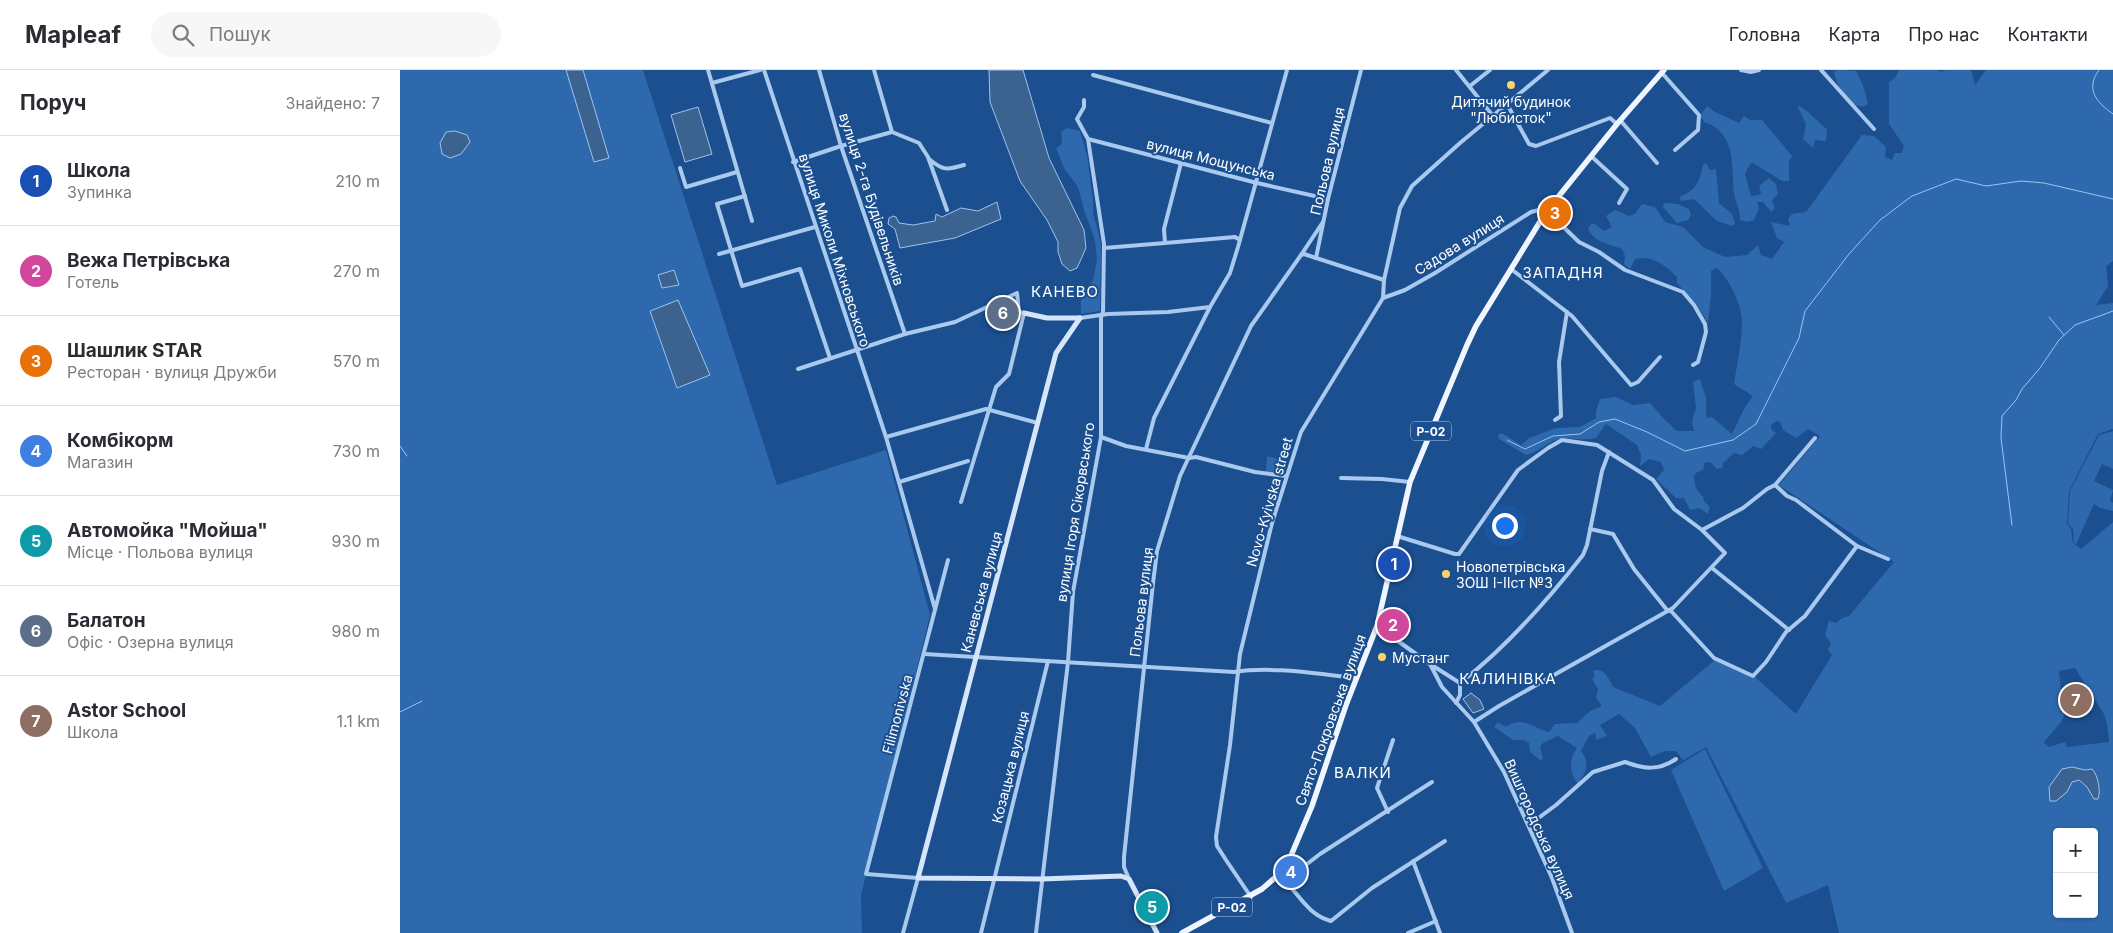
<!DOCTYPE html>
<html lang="uk">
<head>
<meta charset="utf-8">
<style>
	:root { --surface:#fff; --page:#f7f7f7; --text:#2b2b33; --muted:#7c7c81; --line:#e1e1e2; --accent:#8a764a }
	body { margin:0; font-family:Inter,sans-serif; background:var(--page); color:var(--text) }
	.controls { position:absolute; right:15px; bottom:15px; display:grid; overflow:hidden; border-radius:5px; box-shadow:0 1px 4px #0004 }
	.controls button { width:45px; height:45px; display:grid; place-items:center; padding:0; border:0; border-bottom:1px solid var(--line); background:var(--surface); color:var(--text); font:25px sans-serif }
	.you { position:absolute; left:1104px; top:455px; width:18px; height:18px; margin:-12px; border:4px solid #fff; border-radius:50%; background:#1a73e8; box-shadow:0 0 0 8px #1a73e833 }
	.badge { display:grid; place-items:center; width:32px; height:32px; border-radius:50%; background:var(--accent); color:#fff; font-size:16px; font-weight:700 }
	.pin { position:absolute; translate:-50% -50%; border:2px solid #fff; box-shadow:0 1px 5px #0006 }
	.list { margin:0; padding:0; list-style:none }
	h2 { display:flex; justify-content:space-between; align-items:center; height:65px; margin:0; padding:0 20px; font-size:21px }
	h2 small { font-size:16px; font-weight:400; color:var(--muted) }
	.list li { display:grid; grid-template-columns:32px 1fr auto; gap:15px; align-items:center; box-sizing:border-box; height:90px; padding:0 20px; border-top:1px solid var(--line) }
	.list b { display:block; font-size:19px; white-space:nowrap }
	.list p { margin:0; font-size:16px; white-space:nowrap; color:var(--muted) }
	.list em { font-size:16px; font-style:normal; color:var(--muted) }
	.icon { flex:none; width:28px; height:28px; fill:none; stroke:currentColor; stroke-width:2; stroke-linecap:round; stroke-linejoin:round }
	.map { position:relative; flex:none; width:1713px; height:863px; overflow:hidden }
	header { display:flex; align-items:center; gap:30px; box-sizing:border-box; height:70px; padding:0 25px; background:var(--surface); border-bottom:1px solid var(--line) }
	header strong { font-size:24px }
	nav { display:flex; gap:28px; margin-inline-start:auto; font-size:18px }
	.search { width:350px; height:45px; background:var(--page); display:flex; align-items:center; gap:12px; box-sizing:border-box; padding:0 18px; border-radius:28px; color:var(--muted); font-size:19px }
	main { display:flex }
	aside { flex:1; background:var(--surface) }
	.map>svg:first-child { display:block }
	.green { fill:#2e69ad; fill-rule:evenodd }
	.water { fill:#3c6290; stroke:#9cc4f0 }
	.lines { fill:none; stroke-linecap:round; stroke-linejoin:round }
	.stream { stroke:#9cc4f0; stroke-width:1 }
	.street { stroke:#a9c9ee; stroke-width:4 }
	.secondary { stroke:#d6e6fa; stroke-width:5 }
	.primary { stroke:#f0f6ff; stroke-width:5.5 }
	.poi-dot { fill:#ffd166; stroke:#1b4f8f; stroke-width:2 }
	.labels { text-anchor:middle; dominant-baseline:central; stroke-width:4; stroke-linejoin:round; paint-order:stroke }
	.shield { fill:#1b4f8f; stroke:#bbcadd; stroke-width:1 }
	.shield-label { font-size:12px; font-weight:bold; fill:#fff }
	.poi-label { font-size:14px; fill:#fff; stroke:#1b4f8f; text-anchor:start }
	.street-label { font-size:14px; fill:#fff; stroke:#1b4f8f }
	.neighbourhood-label { font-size:15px; letter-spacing:1px; fill:#fff; stroke:#1b4f8f }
</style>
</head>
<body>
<header>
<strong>Mapleaf</strong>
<div class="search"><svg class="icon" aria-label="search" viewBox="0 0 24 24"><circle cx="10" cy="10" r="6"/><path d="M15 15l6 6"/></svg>Пошук</div>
<nav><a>Головна</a><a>Карта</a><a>Про нас</a><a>Контакти</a></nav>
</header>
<main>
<aside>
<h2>Поруч<small>Знайдено: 7</small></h2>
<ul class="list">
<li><span class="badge" style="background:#1a4fb4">1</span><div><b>Школа</b><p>Зупинка</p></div><em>210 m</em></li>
<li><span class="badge" style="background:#d1479c">2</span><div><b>Вежа Петрівська</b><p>Готель</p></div><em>270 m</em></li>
<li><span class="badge" style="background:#e8710a">3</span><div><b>Шашлик STAR</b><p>Ресторан · вулиця Дружби</p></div><em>570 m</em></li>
<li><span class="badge" style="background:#3f7fe0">4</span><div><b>Комбікорм</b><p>Магазин</p></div><em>730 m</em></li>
<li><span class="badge" style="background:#0f9aa8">5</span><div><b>Автомойка &quot;Мойша&quot;</b><p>Місце · Польова вулиця</p></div><em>930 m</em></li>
<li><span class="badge" style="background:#5c6f8a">6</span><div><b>Балатон</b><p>Офіс · Озерна вулиця</p></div><em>980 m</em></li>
<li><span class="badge" style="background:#8d6e63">7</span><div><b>Astor School</b><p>Школа</p></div><em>1.1 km</em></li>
</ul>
</aside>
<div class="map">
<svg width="1713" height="863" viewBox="0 0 1713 863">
	<rect width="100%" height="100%" fill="#1b4f8f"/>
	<g class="green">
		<polygon points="0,0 243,0 377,415 486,380 530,545 461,825 462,863 0,863"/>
		<path d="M1437,0L1456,1L1463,15L1468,34C1454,45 1436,16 1434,2Z"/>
		<path d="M1499,0H1537L1542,2L1545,0H1571L1575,15L1586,0H1713V191L1706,196L1708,216L1696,235L1713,233V359L1698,364L1669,421L1667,454L1671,459L1673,473L1681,479L1713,452V863H1439L1428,815L1386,833L1306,677L1270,698L1283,690L1276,681H1265L1251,687L1235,658L1219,644L1200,655L1207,666L1196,670L1195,663L1189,666L1181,681C1190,692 1187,704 1177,713C1169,702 1169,689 1177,678L1158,666L1143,673L1140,677L1143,688L1141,691L1130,682L1129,673L1123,670H1113L1094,657L1098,652L1106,657C1122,645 1133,658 1149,662L1155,654L1177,653L1190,641L1202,636L1196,628L1198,619L1192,609L1195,606L1193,601C1204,596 1209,609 1213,617L1260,636L1315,590L1354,606L1396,644L1432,585L1428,580L1431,573L1425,565L1429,551L1436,553L1442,548L1449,546L1494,492L1379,415L1420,366L1408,359L1396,368L1383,360L1380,352L1377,351L1371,355V359L1376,363L1361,379L1353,376L1342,385L1334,383L1323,393L1322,398L1317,399L1311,393L1305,392L1303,400L1296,403L1294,407L1296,418L1303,427L1304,431L1310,437L1308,444L1299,438L1290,440L1284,428H1276L1256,409L1264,400L1261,392L1249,389L1240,396L1241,385L1237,375L1206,354L1196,368C1184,371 1170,367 1159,369C1147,372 1138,383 1126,385L1099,369L1098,365L1102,363L1121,375L1129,368L1156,358L1180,357L1196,348V341L1200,329L1216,327L1233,335L1250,333L1263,348L1277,361H1294L1292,351L1296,338L1293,312L1300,309L1306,328V348L1312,347L1332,364L1345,337L1353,326L1334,314C1337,294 1342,272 1342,251C1342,236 1329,208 1317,198L1311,201V225L1308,253L1296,234L1277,213V207C1265,195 1252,185 1235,189L1230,199L1224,194L1225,186L1222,179C1209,174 1194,172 1188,159L1191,154H1195L1204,161L1212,157L1206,146L1215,140L1229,146L1235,144L1242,134L1255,137L1265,152L1283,157L1303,177L1325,187L1347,185L1358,175L1361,185L1372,189L1384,172L1377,168L1371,152L1390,156L1388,149L1392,144L1406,142L1462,65L1474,66L1486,77L1485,87L1492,90L1495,83H1502L1504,76L1489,54V12L1495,8ZM1675,598L1704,644L1707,654L1709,672L1667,677L1665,672L1649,677L1644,672L1661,652L1664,646L1659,601ZM1657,762H1694V844H1657Z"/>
		<path d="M1397,35C1409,40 1416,51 1427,59L1426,71L1415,70L1413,78L1403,69L1406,54Z"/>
		<path d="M1307,36L1315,42L1339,53L1344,46L1350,50H1362L1393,87L1389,90V111H1382L1353,93L1350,94L1345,104L1351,126L1359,125L1361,123L1359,116L1369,108L1376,114L1378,124L1372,130L1375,138L1371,142L1363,132H1357L1359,139L1354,150L1347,152L1340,150C1340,140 1336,133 1334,123C1331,95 1337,63 1304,52L1300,46Z"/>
		<polygon points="667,58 680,61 687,85 693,130 693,143 701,173 700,241 681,244 681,231 693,210 697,190 695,170 684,140 678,117 664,98 656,78 662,74 661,62"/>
		<path d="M1306,93L1310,100L1316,99L1319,133L1332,144L1335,154L1332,156L1317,151L1294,129L1281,131L1279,127C1297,120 1299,112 1303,95Z"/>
		<polygon points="1264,133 1278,134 1289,139 1291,145 1288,150 1277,153 1263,137"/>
		<polygon points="1713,361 1713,399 1702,394 1694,411 1713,420 1710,431 1713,433 1713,441 1700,438 1694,434 1676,474 1674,473 1673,459 1668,454 1670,421 1699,365"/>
		<polygon points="867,386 887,391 885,405 866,402"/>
		<polygon points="1305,679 1363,798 1324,821 1271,700"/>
	</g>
	<g class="water">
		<polygon points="166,0 183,0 209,88 194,92"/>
		<polygon points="589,0 623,0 649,88 684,160 686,178 677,198 670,201 662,194 658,182 658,172 647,150 620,111 590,32"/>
		<polygon points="298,37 312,84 285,92 271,45"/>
		<polygon points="55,61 67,65 70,72 61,84 50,88 42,84 40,73 46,62"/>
		<polygon points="597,132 601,149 555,168 500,178 495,159 488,154 489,148 493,146 496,147 499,153 513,155 535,151 536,144 542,147 561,138 578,141"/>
		<polygon points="274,200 279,215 262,218 258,205"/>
		<polygon points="278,230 310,305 277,318 250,241"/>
		<polygon points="1071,623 1080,630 1084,639 1073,643 1063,629"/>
		<path d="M1672,697L1685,700L1692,699C1698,705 1701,721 1698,729H1694L1687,717L1679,710L1672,712L1667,722L1656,731H1650L1649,717L1662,699Z"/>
	</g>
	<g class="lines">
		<g class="stream">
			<path d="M1699,0C1685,19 1696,32 1713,44"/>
			<polyline points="1649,247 1664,265"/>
			<polyline points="1107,370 1125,379 1153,366 1180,364 1199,352 1215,349 1247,362 1285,381 1333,370 1356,354 1399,268 1405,241 1449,184 1480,150 1512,126 1556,109 1586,116 1621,111 1644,113 1713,129"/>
			<polyline points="0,376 7,386"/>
			<polyline points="1612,455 1601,368 1602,346 1616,330 1622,319 1640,298 1659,270 1675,255 1713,241"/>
			<polyline points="0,642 22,631"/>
		</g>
		<g class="street">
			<polyline points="308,0 352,151"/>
			<polyline points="364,0 486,367 535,539"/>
			<polyline points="419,0 441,76 505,264"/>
			<polyline points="474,0 492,62 519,73 528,87 547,140"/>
			<polyline points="1056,0 1093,46"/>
			<polyline points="1341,0 1351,2 1359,0"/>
			<polyline points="1421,0 1474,59"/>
			<polyline points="1262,3 1299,45 1298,60 1275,80"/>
			<polyline points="693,5 872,53"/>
			<polyline points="312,13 360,0"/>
			<polyline points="1070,16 1090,0"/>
			<polyline points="1107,34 1129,74 1136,76 1210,48 1217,54"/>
			<polyline points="1220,50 1257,93"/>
			<polyline points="688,69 857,113 928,129"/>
			<polyline points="1191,86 1227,119 1219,133"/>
			<path d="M529,89C543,101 547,100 564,95"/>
			<polyline points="393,92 441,76 492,62"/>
			<polyline points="781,93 764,159 765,173 835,167 840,170"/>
			<polyline points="280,98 286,117 337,102"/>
			<polyline points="345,126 317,134 342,216 400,199 430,288"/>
			<polyline points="704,178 765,173"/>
			<polyline points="319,184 415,157"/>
			<polyline points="901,185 923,152"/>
			<polyline points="916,188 928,129 961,0"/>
			<polyline points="1111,199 1172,246 1231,315 1238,312 1260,287"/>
			<polyline points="983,228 1005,220 1035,203 1131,142 1139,140 1151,145 1179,172 1199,182 1225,200 1283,222 1294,235 1305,254 1306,262 1298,292 1293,295"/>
			<polyline points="680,248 708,244 768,242 810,237 830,203 838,177 887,0"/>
			<polyline points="398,299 505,264 555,252 617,223 619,242 624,243 609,304 596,317 561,432"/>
			<polyline points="1155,350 1161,346 1159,292 1167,242"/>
			<polyline points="486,367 586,339 638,353"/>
			<polyline points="701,367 726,376 789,388 796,387 855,402 886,406"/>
			<polyline points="746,379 754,348 810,237"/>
			<polyline points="941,408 982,409 1010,412"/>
			<polyline points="499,412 568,391"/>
			<polyline points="1375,415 1387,426 1396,430 1457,476"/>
			<polyline points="1190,459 1213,464 1234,499 1267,540 1271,541 1314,588 1353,606 1366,592 1386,562 1405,546 1457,476 1488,489"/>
			<polyline points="1302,460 1343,438 1367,419 1375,415 1415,368"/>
			<polyline points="997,466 1055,484 1059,484 1118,400 1148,378 1162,370 1197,375 1253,410 1274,439 1302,460 1325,483 1273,538 1099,636 1074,652"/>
			<polyline points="1312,498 1389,560"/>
			<polyline points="977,556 1030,594 1042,617 1074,652 1104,702 1152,808 1172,863"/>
			<path d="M524,584L834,602C874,596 916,604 956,608"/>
			<polyline points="1030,594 1060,613"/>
			<path d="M1060,613C1107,577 1147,531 1183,485L1187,475L1202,401L1209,382"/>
			<polyline points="1056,633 1060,625 1060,613"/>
			<polyline points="988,742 977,718 993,670"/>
			<path d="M1129,755L1156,735L1193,702L1225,692C1244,699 1259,701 1276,689"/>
			<polyline points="1013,791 1040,863"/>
			<path d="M878,805C897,819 905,844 931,851L972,818L1045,771"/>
			<polyline points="729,809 724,797 724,787 753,513 757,481 780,406 851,256 901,185 904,184 984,210"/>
			<polyline points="885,811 920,784 1032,712"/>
			<polyline points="851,827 826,790 817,776 816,767 830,675 840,584 872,453 901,362 983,228 984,210 1000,138 1012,116 1060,73 1148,0"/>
			<polyline points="503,863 518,808 466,804 548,490"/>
			<polyline points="581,863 648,591"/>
			<polyline points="636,863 668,592 673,522 701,367 701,247 703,242 704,174 688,69 677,49 684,37 684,30"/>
			<polyline points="1008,863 1036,851"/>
		</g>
		<g class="secondary">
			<polyline points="624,243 647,248 680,248"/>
			<polyline points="680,248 656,283 518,808 642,809 721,806 729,809 757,863"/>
		</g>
		<polyline class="primary" points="782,863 862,819 878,805 890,788 912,736 946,635 977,556 1010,412 1067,275 1076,256 1146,142 1217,54 1264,0"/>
	</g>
	<g class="poi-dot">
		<circle cx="1111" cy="15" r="5"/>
		<circle cx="1046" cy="504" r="5"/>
		<circle cx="982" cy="587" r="5"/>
	</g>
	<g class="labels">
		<g class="shield">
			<rect x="1011" y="351.5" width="40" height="19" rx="4"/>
			<rect x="812" y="827.5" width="40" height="19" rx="4"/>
		</g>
		<g class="shield-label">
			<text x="1031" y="361">Р-02</text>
			<text x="832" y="837">Р-02</text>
		</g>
		<g class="poi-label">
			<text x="1111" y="31" text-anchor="middle">Дитячий будинок<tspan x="1111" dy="16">"Любисток"</tspan></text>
			<text x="1056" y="496">Новопетрівська<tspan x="1056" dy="16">ЗОШ I-IIст №3</tspan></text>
			<text x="992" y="587">Мустанг</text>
		</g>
		<g class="street-label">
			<text transform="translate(811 89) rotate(14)">вулиця Мощунська</text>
			<text transform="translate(927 91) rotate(-77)">Польова вулиця</text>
			<text transform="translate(472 129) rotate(72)">вулиця 2-га Будівельників</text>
			<text transform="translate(1059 174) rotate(-32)">Садова вулиця</text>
			<text transform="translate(435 180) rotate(72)">вулиця Миколи Міхновського</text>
			<text transform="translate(869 432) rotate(-74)">Novo-Kyivska street</text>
			<text transform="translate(675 442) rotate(-81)">вулиця Ігоря Сікорвського</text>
			<text transform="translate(581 522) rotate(-75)">Каневська вулиця</text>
			<text transform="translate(741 532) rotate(-83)">Польова вулиця</text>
			<text transform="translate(497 644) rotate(-75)">Filimonivska</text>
			<text transform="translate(930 650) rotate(-70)">Свято-Покровська вулиця</text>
			<text transform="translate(610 697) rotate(-76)">Козацька вулиця</text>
			<text transform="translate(1140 759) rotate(66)">Вишгородська вулиця</text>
		</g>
		<g class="neighbourhood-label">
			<text x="1163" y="202">ЗАПАДНЯ</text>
			<text x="665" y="221">КАНЕВО</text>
			<text x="1108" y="608">КАЛИНІВКА</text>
			<text x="963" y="702">ВАЛКИ</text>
		</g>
	</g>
</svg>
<div class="controls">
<button>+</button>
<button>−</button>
</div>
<div class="you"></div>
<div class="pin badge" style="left:994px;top:494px;background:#1a4fb4">1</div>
<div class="pin badge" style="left:993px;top:555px;background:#d1479c">2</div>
<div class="pin badge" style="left:1155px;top:143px;background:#e8710a">3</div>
<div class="pin badge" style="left:891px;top:802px;background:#3f7fe0">4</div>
<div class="pin badge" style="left:752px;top:837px;background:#0f9aa8">5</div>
<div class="pin badge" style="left:603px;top:243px;background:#5c6f8a">6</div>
<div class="pin badge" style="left:1676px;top:630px;background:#8d6e63">7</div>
</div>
</main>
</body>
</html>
